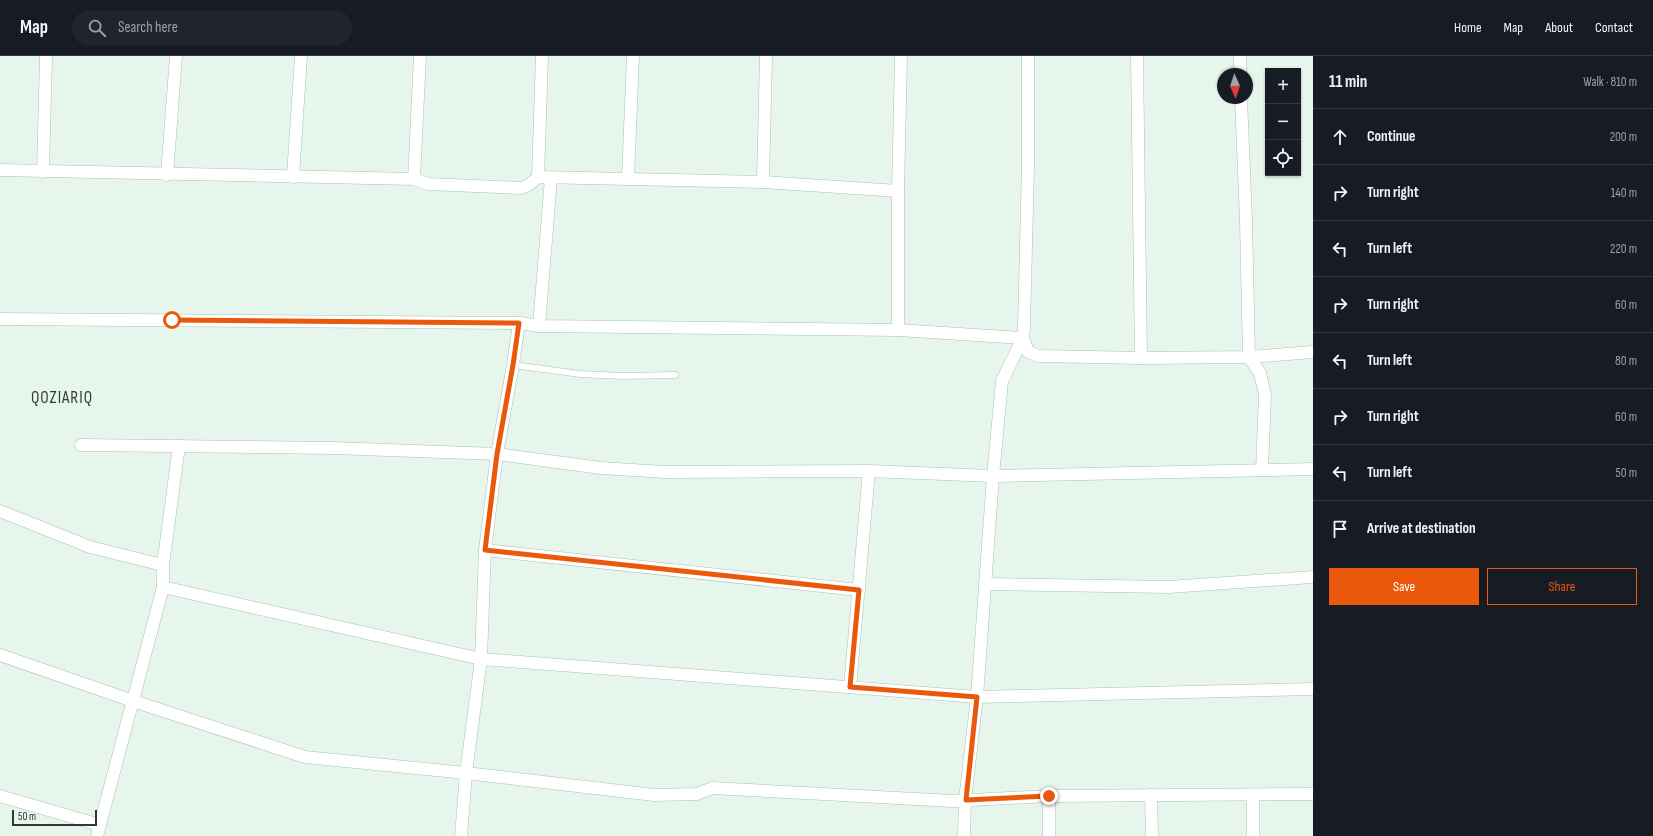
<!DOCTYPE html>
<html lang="en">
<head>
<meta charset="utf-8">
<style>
	:root { --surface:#171b24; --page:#20242c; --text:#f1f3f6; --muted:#9ea1a6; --line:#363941; --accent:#ea580c }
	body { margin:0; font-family:"Sofia Sans Condensed",sans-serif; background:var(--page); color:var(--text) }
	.controls { position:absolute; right:12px; top:12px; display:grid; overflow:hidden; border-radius:0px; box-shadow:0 1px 3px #0004 }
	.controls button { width:36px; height:36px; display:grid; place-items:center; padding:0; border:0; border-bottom:1px solid var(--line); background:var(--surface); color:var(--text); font:20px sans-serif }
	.compass { position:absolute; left:1217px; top:12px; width:36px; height:36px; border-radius:50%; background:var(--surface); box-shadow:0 1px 3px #0004; rotate:177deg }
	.scale { position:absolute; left:12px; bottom:10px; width:85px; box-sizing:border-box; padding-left:4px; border:2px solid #313834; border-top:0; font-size:11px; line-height:14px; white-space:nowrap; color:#313834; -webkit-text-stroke:3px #e6f6ec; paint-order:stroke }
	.stop { position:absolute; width:12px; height:12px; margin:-9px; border:3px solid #ea580c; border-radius:50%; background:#fff }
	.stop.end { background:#ea580c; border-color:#fff; box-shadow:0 1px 4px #0008 }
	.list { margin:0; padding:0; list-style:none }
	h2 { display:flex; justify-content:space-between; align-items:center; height:52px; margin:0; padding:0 16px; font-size:17px }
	h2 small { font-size:13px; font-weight:400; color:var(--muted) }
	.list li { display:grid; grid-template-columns:26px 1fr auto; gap:12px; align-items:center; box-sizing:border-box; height:56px; padding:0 16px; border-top:1px solid var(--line) }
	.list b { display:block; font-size:15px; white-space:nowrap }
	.list em { font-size:13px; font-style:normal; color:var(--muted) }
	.actions { display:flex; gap:8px; padding:12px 16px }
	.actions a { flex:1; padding:9px 0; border:1px solid var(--accent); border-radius:0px; text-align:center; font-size:14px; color:var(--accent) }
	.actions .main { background:var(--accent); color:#fff }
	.icon { flex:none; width:22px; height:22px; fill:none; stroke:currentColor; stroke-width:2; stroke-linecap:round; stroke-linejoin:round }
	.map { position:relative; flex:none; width:1313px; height:780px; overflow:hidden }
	header { display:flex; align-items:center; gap:24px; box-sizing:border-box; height:56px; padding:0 20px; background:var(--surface); border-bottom:1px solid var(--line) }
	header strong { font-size:19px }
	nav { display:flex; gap:22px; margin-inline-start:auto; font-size:14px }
	.search { width:280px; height:36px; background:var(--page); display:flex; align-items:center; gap:10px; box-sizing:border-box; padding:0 14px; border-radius:22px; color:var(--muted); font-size:15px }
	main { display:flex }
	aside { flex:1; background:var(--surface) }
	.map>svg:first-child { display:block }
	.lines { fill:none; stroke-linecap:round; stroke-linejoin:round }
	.lane-casing { stroke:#afbfb5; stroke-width:7 }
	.street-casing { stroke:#afbfb5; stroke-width:13 }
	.lane { stroke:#fff; stroke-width:6 }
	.street { stroke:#fff; stroke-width:12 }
	.route { stroke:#ea580c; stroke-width:5 }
	.labels { text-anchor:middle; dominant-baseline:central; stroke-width:3; stroke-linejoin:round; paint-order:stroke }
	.quarter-label { font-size:17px; letter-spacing:1px; fill:#313834; stroke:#e6f6ec }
</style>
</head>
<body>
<header>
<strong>Map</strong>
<div class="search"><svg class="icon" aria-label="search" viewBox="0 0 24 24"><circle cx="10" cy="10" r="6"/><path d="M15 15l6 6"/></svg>Search here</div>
<nav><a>Home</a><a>Map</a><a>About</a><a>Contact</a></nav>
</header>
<main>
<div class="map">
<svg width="1313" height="780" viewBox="0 0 1313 780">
	<rect width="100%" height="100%" fill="#e6f6ec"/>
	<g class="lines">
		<g class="lane-casing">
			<polyline id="lane" points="513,309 580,318 622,320 675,319"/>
		</g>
		<g class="street-casing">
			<g id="street">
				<polyline points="1137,0 1141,302"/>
				<polyline points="1240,0 1240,18"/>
				<polyline points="1241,42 1246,164 1249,301 1260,317 1265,339 1262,414"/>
				<polyline points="0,114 414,123 428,128 522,132 530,128 538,121 763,126 898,135"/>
				<polyline points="43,116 46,0"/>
				<polyline points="167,119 176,0"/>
				<polyline points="293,121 301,0"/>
				<polyline points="538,121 542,0"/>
				<polyline points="628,122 633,0"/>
				<polyline points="414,123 420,0"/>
				<polyline points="763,126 766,0"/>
				<polyline points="0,263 519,267 539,270 898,274 1023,282 1028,296 1039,300 1141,302 1249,301 1313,296"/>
				<polyline points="539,270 551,122"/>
				<polyline points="898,274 898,135 901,0"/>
				<polyline points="81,389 333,392 497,398 601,412 665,416 869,415 993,420 1313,413"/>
				<polyline points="0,455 90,491 163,509"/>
				<polyline points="485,494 859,534"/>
				<polyline points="985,528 1169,531 1313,521"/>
				<polyline points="163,531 481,603 977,641 1313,633"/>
				<polyline points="0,599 133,645 305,701 466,717 654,739 697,738 712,732 953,745 1049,740 1313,738"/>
				<polyline points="850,631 869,415"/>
				<polyline points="1151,739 1152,780"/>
				<polyline points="1253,739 1253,780"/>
				<polyline points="0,740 100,769"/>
				<polyline points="1049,740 1049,780"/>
				<polyline points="97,780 163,531 163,509 179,390"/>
				<polyline points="461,780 466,717 481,603 485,494 497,398 513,309 519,267"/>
				<polyline points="964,780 965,744 977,641 993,420 1002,325 1023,282 1024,271 1028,110 1028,0"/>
			</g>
		</g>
		<use href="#lane" class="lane"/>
		<use href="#street" class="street"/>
	</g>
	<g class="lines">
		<polyline class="route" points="172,264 519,267 513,309 497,398 485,494 859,534 850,631 977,641 966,744 1049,740"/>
	</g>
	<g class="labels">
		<g class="quarter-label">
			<text x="62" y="342">QOZIARIQ</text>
		</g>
	</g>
</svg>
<div class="controls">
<button>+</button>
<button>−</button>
<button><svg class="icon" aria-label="locate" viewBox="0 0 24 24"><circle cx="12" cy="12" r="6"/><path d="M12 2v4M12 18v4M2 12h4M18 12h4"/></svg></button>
</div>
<svg class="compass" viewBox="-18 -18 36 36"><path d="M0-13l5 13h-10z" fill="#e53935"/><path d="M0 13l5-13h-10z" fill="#9ea1a6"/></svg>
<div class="scale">50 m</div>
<div class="stop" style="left:172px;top:264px"></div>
<div class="stop end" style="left:1049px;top:740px"></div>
</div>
<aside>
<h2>11 min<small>Walk · 810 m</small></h2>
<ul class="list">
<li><svg class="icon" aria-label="ahead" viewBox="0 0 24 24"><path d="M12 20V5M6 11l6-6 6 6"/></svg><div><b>Continue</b></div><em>200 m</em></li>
<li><svg class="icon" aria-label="right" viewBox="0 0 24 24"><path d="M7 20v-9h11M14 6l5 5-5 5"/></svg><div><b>Turn right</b></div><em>140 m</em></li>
<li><svg class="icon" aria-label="left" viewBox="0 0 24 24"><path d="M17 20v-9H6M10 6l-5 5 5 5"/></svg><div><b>Turn left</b></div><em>220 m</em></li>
<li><svg class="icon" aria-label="right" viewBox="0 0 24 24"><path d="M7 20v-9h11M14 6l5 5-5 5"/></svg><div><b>Turn right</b></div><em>60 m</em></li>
<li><svg class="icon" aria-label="left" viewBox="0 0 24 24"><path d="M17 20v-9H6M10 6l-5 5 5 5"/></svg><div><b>Turn left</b></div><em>80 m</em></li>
<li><svg class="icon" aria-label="right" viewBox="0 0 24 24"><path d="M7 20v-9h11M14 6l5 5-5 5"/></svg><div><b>Turn right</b></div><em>60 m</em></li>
<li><svg class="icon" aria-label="left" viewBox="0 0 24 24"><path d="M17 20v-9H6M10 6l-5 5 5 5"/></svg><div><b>Turn left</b></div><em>50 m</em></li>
<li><svg class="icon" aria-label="arrive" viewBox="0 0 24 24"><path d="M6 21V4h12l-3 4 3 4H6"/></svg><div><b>Arrive at destination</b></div></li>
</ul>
<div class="actions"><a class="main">Save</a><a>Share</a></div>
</aside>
</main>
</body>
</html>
